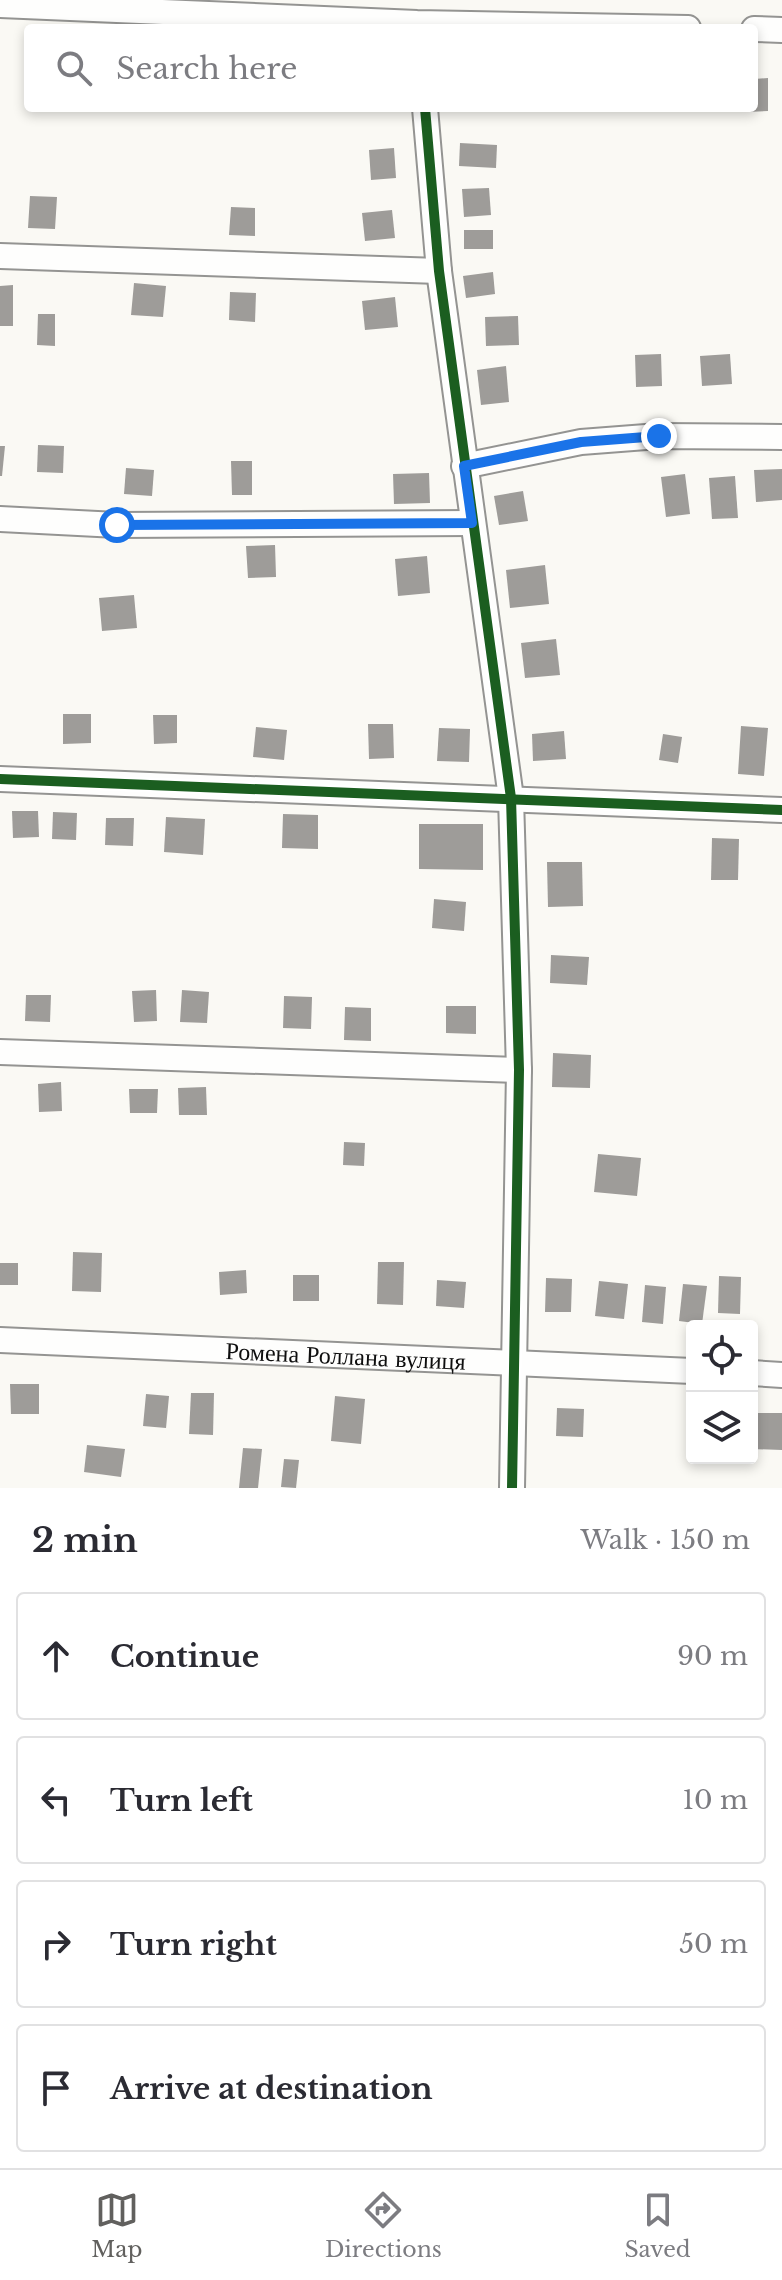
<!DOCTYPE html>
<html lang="en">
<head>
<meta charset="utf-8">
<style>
	:root { --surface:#fff; --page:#f7f7f7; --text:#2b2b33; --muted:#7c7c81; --line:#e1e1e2; --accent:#61605e }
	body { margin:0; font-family:"Libre Baskerville",serif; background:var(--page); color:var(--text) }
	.controls { position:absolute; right:24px; bottom:24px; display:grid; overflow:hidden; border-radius:8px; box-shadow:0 4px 12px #0003 }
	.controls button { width:72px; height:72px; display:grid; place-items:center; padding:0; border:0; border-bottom:2px solid var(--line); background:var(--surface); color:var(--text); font:40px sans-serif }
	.stop { position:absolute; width:24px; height:24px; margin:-18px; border:6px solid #1a73e8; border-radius:50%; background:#fff }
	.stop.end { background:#1a73e8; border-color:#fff; box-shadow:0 2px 8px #0008 }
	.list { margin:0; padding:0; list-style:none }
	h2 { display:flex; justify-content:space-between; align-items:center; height:104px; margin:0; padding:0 32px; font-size:34px }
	h2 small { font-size:26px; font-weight:400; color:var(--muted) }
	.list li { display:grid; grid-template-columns:52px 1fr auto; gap:24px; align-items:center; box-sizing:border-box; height:128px; margin:0 16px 16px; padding:0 16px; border:2px solid var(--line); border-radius:8px }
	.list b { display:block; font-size:30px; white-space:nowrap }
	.list em { font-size:26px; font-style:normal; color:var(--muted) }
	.icon { flex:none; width:44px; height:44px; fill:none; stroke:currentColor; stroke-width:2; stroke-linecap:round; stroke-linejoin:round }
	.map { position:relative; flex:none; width:782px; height:1488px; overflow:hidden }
	.search { position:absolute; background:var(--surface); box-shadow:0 4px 12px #0003; left:24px; right:24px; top:24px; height:88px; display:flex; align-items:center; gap:20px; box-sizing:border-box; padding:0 28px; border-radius:8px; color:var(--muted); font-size:30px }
	.sheet { height:680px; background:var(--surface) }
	nav { display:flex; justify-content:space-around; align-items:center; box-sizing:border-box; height:112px; border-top:2px solid var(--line); background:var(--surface); font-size:22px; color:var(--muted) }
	nav a { display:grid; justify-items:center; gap:4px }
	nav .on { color:var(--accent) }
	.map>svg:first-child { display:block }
	.building { fill:#9e9c99 }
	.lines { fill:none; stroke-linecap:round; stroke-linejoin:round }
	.street-casing { stroke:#949492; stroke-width:28 }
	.street { stroke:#fefefd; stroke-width:24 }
	.cycleway-casing { stroke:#fff; stroke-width:15 }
	.cycleway { stroke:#1b5e20; stroke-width:10 }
	.route { stroke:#1a73e8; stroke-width:10 }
	.labels { text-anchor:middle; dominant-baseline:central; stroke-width:8; stroke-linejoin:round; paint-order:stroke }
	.street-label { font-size:24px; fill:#0e0e0e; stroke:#fff }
</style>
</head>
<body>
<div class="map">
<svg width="782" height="1488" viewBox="0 0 782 1488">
	<rect width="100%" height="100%" fill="#faf9f4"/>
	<g class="building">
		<polygon points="768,78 768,111 746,112 746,108 754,108 754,79"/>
		<polygon points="460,143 497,145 496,168 459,166"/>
		<polygon points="394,148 396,178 371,180 369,150"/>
		<polygon points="489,188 491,215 464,217 462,189"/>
		<polygon points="30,196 57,197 55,229 28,228"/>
		<polygon points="231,207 255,208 255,236 229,235"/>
		<polygon points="392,210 395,238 365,241 362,213"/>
		<rect x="464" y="230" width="29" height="19"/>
		<polygon points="493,272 495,294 466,298 463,276"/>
		<polygon points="134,283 166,286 163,317 131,315"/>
		<polygon points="13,285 13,326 0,326 0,286"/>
		<polygon points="230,292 256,293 255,322 229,320"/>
		<polygon points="395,297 398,327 365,330 362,301"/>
		<polygon points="38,314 55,314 55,346 37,345"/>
		<polygon points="518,316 519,345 486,346 485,317"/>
		<polygon points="661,354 662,386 636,387 635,355"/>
		<polygon points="730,354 732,384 702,386 700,356"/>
		<polygon points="506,366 509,402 481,405 477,370"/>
		<polygon points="38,445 64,446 63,473 37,472"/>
		<polygon points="0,446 5,446 2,476 0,476"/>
		<polygon points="231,461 252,461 252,495 232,495"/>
		<polygon points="126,468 154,470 152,496 124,494"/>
		<polygon points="782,469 782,500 756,502 754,470"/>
		<polygon points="429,473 430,503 394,504 393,474"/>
		<polygon points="685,474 690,514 666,517 661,477"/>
		<polygon points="735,476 738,518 712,519 709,478"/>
		<polygon points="523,491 528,521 499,525 494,496"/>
		<polygon points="275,545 276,577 248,578 246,546"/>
		<polygon points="427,556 430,593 398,596 395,559"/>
		<polygon points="545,565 549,604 510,608 506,570"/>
		<polygon points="134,595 137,628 102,631 99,598"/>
		<polygon points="556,639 560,675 525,678 521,643"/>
		<polygon points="63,714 91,714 91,743 63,744"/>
		<polygon points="153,715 177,715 177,743 154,744"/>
		<polygon points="368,724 393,724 394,758 369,759"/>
		<polygon points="741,726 768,728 764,776 738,774"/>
		<polygon points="256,727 287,730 284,760 253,757"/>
		<polygon points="439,728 470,729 469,762 437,761"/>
		<polygon points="564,731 566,759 533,761 532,734"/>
		<polygon points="663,734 682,737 678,763 659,760"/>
		<polygon points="12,811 38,811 39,837 13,838"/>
		<polygon points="53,812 77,813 76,840 52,839"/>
		<polygon points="283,814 318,815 318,849 282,848"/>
		<polygon points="166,817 205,819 203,855 164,852"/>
		<polygon points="106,818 134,818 133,846 105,845"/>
		<polygon points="419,824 483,824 483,870 419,869"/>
		<polygon points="712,838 739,839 738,880 711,880"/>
		<polygon points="547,862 582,862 583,906 548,907"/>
		<polygon points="434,899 466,902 464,931 432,928"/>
		<polygon points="551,955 589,957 587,985 550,983"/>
		<polygon points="156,990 157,1021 134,1022 132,991"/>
		<polygon points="182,990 209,992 207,1023 180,1022"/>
		<polygon points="26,995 51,995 50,1022 25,1021"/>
		<polygon points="284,996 312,997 311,1029 283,1028"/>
		<polygon points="446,1006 476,1006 476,1034 446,1033"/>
		<polygon points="345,1007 371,1008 371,1041 344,1040"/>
		<polygon points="553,1053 591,1055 590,1088 552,1087"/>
		<polygon points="61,1082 62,1111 39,1112 38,1084"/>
		<polygon points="206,1087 207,1115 179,1115 178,1088"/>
		<polygon points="129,1089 158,1089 157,1113 130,1113"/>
		<polygon points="344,1142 365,1143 364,1166 343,1165"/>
		<polygon points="598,1154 641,1158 637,1196 594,1192"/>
		<polygon points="73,1252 102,1253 101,1292 72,1291"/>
		<polygon points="378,1262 404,1262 403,1305 377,1304"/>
		<rect x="0" y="1263" width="18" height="22"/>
		<polygon points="246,1270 247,1293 220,1295 219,1272"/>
		<rect x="293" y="1275" width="26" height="26"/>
		<polygon points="719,1276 741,1277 740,1314 718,1313"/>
		<polygon points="546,1278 572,1279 571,1312 545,1312"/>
		<polygon points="437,1280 466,1282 464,1308 436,1306"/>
		<polygon points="599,1281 628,1284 624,1319 595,1316"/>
		<polygon points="683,1284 707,1286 702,1324 679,1321"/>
		<polygon points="645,1285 666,1287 663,1324 642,1322"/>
		<polygon points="10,1384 39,1384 39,1414 11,1414"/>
		<polygon points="191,1393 214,1393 213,1435 189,1434"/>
		<polygon points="146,1394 169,1396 166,1428 143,1426"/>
		<polygon points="335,1396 365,1399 361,1444 331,1441"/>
		<polygon points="557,1408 584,1409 583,1437 556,1436"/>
		<polygon points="752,1413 782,1413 782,1450 752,1449"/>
		<polygon points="87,1445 125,1449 121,1477 84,1472"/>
		<polygon points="243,1448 262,1449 258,1488 239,1488"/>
		<polygon points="284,1459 299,1460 296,1488 281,1487"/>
	</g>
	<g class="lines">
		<g class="street-casing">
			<g id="street">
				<polyline points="0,5 417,23 688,28"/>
				<polyline points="754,29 782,30"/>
				<polyline points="425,108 439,271 511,798 519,1070 512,1488"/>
				<polyline points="0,256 439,271"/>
				<polyline points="464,466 581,442 659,436 782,437"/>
				<polyline points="0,519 117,525 472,523"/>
				<polyline points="0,779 782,810"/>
				<polyline points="0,1052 519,1070"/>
				<path id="s1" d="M0,1340L692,1371"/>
				<polyline points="752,1373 782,1375"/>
			</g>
		</g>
		<use href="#street" class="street"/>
		<g class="cycleway-casing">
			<g id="cycleway">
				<polyline points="425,108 439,271 511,798 519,1070 512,1488"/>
				<polyline points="0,779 782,810"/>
			</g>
		</g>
		<use href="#cycleway" class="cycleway"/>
	</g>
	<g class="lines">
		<polyline class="route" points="117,525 472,523 464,466 581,442 659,436"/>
	</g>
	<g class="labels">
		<g class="street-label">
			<text stroke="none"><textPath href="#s1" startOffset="346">Ромена Роллана вулиця</textPath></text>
		</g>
	</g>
</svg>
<div class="controls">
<button><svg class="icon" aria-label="locate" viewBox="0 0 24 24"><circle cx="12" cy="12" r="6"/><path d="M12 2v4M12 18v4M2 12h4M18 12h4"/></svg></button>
<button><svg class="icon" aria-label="layers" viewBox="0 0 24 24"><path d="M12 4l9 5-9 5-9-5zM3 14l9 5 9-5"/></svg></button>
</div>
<div class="stop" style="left:117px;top:525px"></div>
<div class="stop end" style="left:659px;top:436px"></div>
<div class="search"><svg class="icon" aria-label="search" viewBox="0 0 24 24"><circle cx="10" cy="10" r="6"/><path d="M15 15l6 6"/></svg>Search here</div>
</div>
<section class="sheet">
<h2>2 min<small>Walk · 150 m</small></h2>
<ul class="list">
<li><svg class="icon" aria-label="ahead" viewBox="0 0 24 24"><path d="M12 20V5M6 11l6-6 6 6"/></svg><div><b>Continue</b></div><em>90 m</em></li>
<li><svg class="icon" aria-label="left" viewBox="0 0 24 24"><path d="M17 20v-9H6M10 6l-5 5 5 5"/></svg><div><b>Turn left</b></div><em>10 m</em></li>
<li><svg class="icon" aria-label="right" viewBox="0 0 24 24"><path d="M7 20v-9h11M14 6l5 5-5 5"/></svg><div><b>Turn right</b></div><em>50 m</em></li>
<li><svg class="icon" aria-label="arrive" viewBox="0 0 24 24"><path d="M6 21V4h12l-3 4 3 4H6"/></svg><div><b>Arrive at destination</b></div></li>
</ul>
</section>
<nav>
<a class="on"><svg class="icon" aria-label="map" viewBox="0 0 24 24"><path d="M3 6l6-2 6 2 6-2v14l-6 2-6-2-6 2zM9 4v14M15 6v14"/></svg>Map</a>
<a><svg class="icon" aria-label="directions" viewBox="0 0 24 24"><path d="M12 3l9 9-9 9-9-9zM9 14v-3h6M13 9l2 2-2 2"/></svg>Directions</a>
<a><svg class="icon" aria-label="saved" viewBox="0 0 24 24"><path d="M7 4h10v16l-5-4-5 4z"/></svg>Saved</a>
</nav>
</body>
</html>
